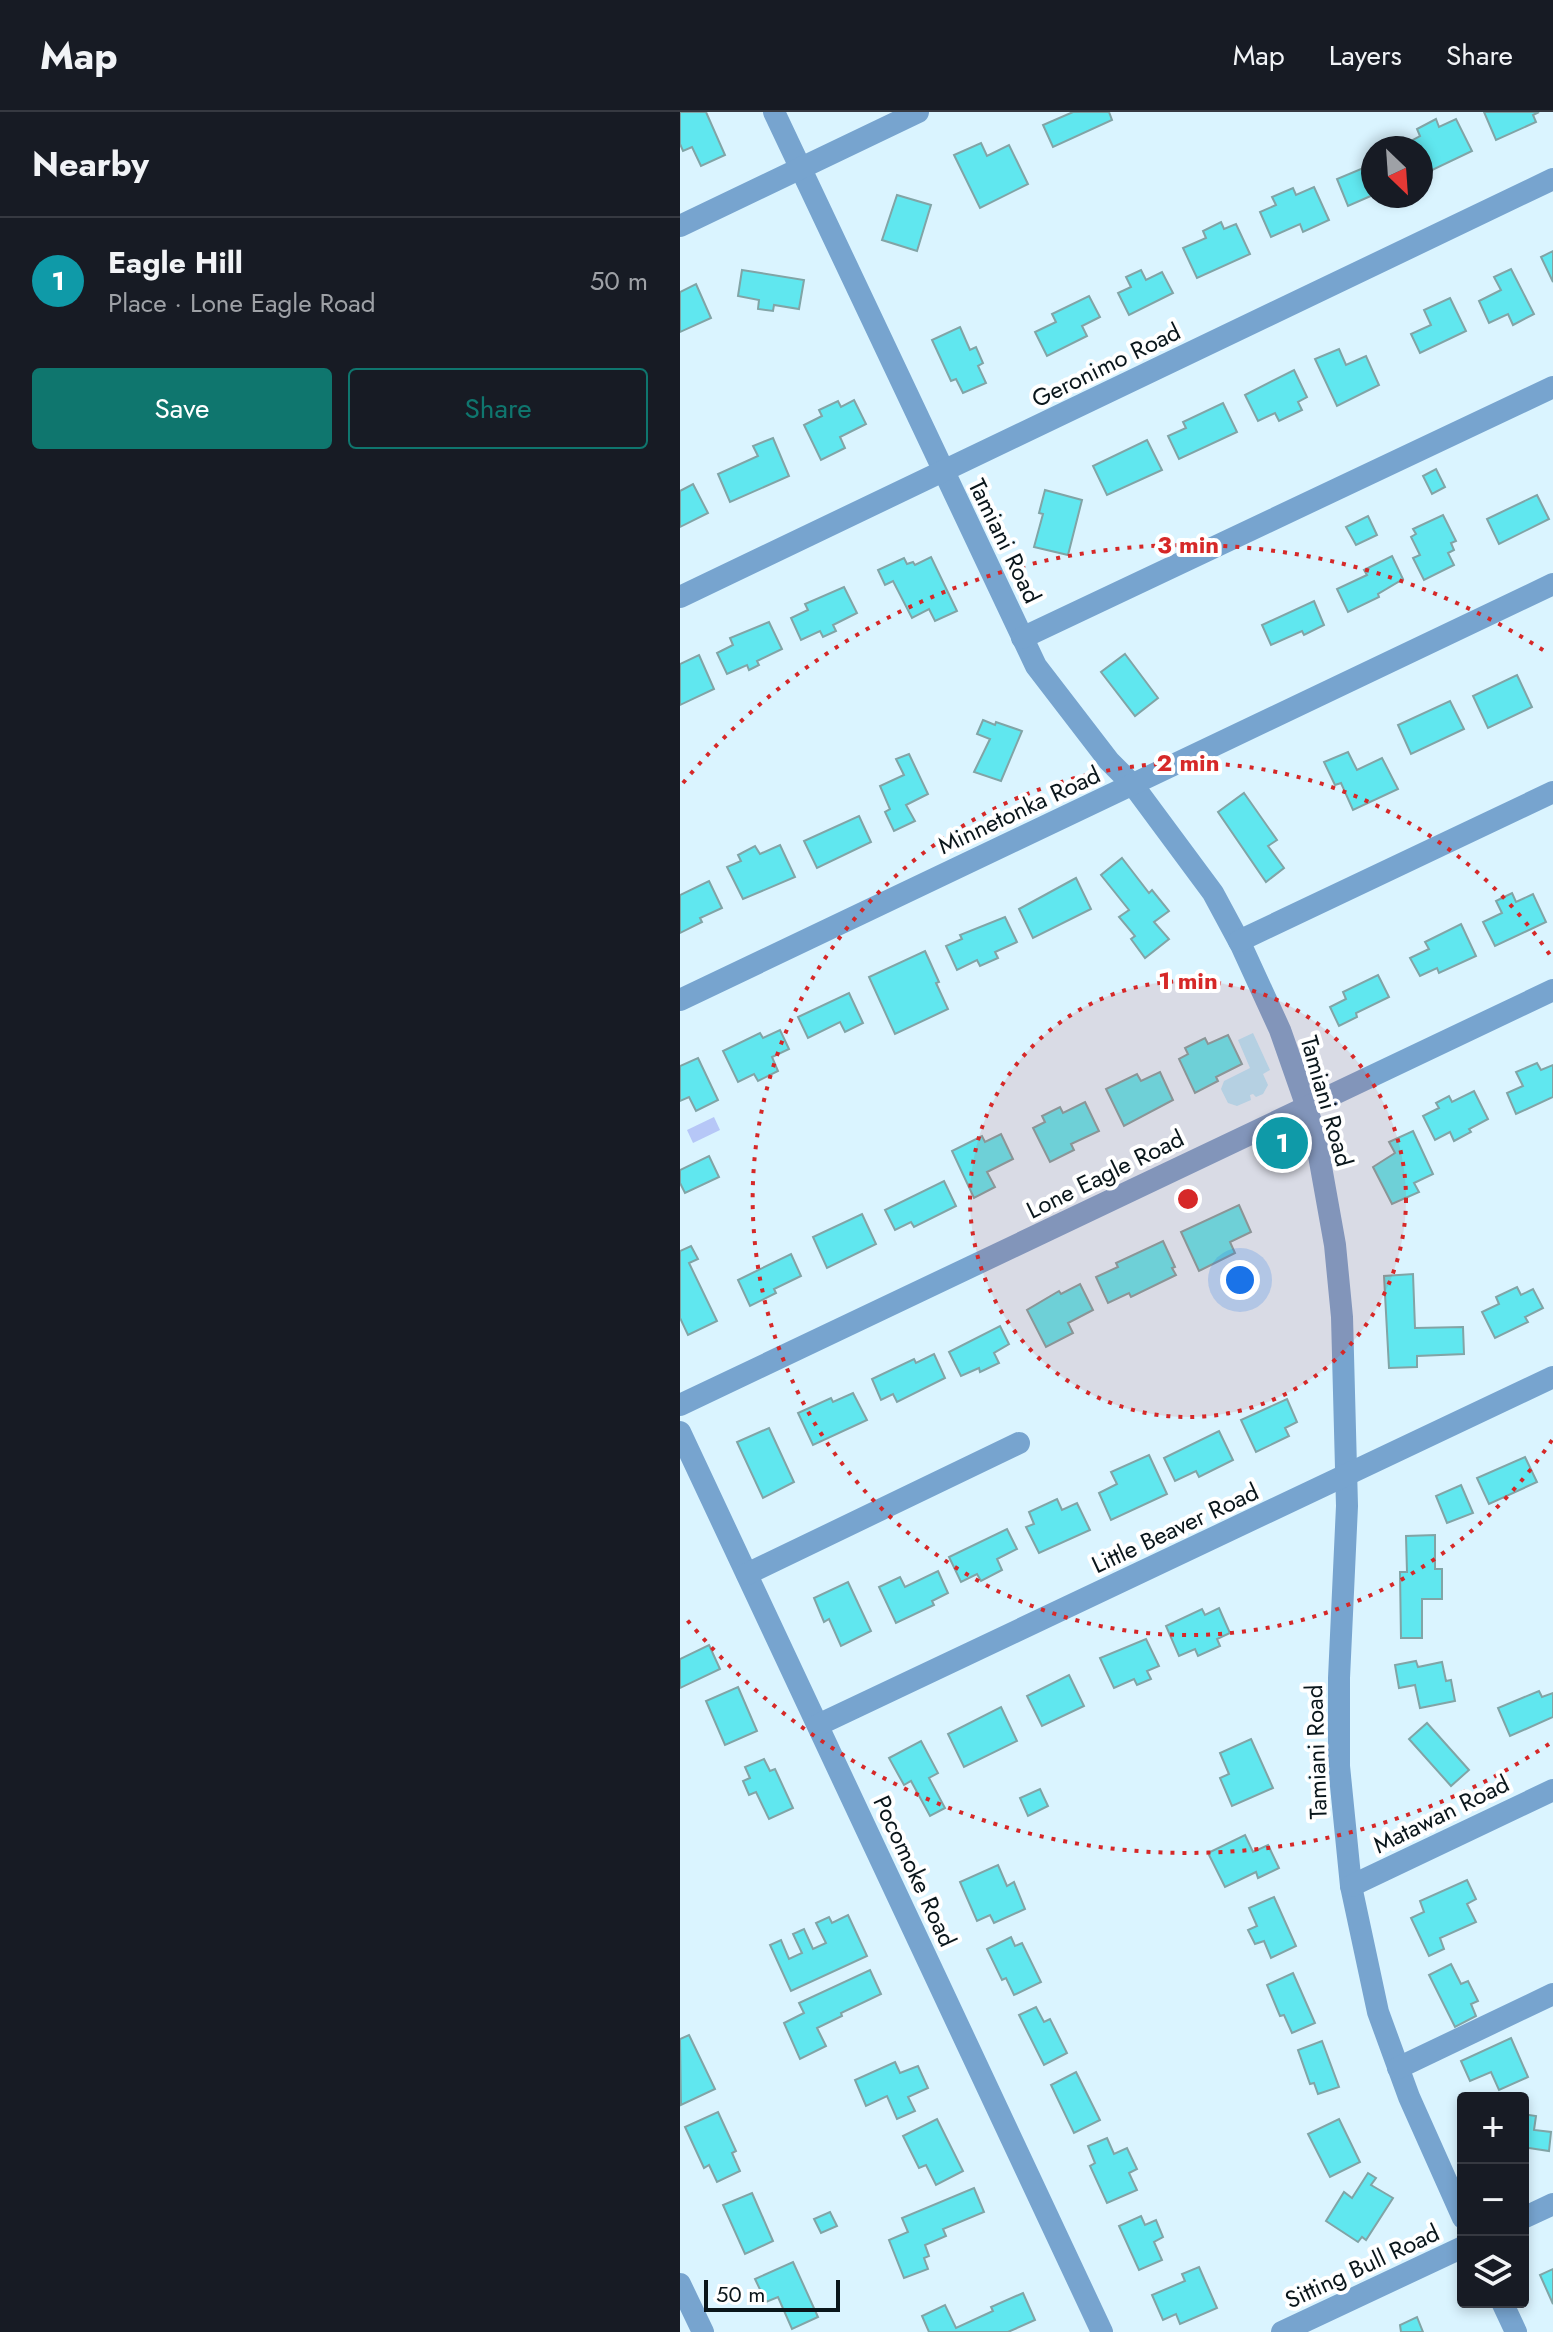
<!DOCTYPE html>
<html lang="en">
<head>
<meta charset="utf-8">
<style>
	:root { --surface:#171b24; --page:#242831; --text:#f1f3f6; --muted:#9ea1a6; --line:#363941; --accent:#0f766e }
	body { margin:0; font-family:Jost,sans-serif; background:var(--page); color:var(--text) }
	.controls { position:absolute; right:24px; bottom:24px; display:grid; overflow:hidden; border-radius:8px; box-shadow:0 4px 12px #0003 }
	.controls button { width:72px; height:72px; display:grid; place-items:center; padding:0; border:0; border-bottom:2px solid var(--line); background:var(--surface); color:var(--text); font:40px sans-serif }
	.compass { position:absolute; left:681px; top:24px; width:72px; height:72px; border-radius:50%; background:var(--surface); box-shadow:0 4px 12px #0003; rotate:155deg }
	.scale { position:absolute; left:24px; bottom:20px; width:136px; box-sizing:border-box; padding-left:8px; border:4px solid #0a161b; border-top:0; font-size:22px; line-height:28px; white-space:nowrap; color:#0a161b; -webkit-text-stroke:6px #fff; paint-order:stroke }
	.you { position:absolute; left:560px; top:1168px; width:28px; height:28px; margin:-20px; border:6px solid #fff; border-radius:50%; background:#1a73e8; box-shadow:0 0 0 12px #1a73e833 }
	.badge { display:grid; place-items:center; width:52px; height:52px; border-radius:50%; background:var(--accent); color:#fff; font-size:26px; font-weight:700 }
	.pin { position:absolute; translate:-50% -50%; border:4px solid #fff; box-shadow:0 2px 8px #0006 }
	.list { margin:0; padding:0; list-style:none }
	h2 { display:flex; justify-content:space-between; align-items:center; height:104px; margin:0; padding:0 32px; font-size:34px }
	h2 small { font-size:26px; font-weight:400; color:var(--muted) }
	.list li { display:grid; grid-template-columns:52px 1fr auto; gap:24px; align-items:center; box-sizing:border-box; height:128px; padding:0 32px; border-top:2px solid var(--line) }
	.list b { display:block; font-size:30px; white-space:nowrap }
	.list p { margin:0; font-size:26px; white-space:nowrap; color:var(--muted) }
	.list em { font-size:26px; font-style:normal; color:var(--muted) }
	.actions { display:flex; gap:16px; padding:24px 32px }
	.actions a { flex:1; padding:18px 0; border:2px solid var(--accent); border-radius:8px; text-align:center; font-size:28px; color:var(--accent) }
	.actions .main { background:var(--accent); color:#fff }
	.icon { flex:none; width:44px; height:44px; fill:none; stroke:currentColor; stroke-width:2; stroke-linecap:round; stroke-linejoin:round }
	.map { position:relative; flex:none; width:873px; height:2220px; overflow:hidden }
	header { display:flex; align-items:center; gap:48px; box-sizing:border-box; height:112px; padding:0 40px; background:var(--surface); border-bottom:2px solid var(--line) }
	header strong { font-size:38px }
	nav { display:flex; gap:44px; margin-inline-start:auto; font-size:28px }
	main { display:flex }
	aside { flex:1; background:var(--surface) }
	.map>svg:first-child { display:block }
	.green { fill:#b1e7fc }
	.water { fill:#b6c7f7 }
	.building { fill:#60e7ef; stroke:#81a4a6; stroke-width:2 }
	.lines { fill:none; stroke-linecap:round; stroke-linejoin:round }
	.minor { stroke:#77a4cf; stroke-width:22 }
	.ring { fill:none; stroke:#d62828; stroke-width:4; stroke-dasharray:4 8 }
	.labels { text-anchor:middle; dominant-baseline:central; stroke-width:8; stroke-linejoin:round; paint-order:stroke }
	.street-label { font-size:24px; fill:#0a161b; stroke:#fff }
	.centre { fill:#d62828; stroke:#fff; stroke-width:4 }
	.ring-label { font-size:24px; text-anchor:middle; font-weight:bold; fill:#d62828; stroke:#fff; stroke-width:8; stroke-linejoin:round; paint-order:stroke }
</style>
</head>
<body>
<header>
<strong>Map</strong>
<nav><a>Map</a><a>Layers</a><a>Share</a></nav>
</header>
<main>
<aside>
<h2>Nearby<small></small></h2>
<ul class="list">
<li><span class="badge" style="background:#0f9aa8">1</span><div><b>Eagle Hill</b><p>Place · Lone Eagle Road</p></div><em>50 m</em></li>
</ul>
<div class="actions"><a class="main">Save</a><a>Share</a></div>
</aside>
<div class="map">
<svg width="873" height="2220" viewBox="0 0 873 2220">
	<rect width="100%" height="100%" fill="#daf4ff"/>
	<polygon class="green" points="573,921 590,958 583,962 588,973 583,982 576,985 573,982 570,983 571,988 557,994 548,991 541,977 544,969 570,956 558,928"/>
	<polygon class="water" points="34,1005 40,1018 13,1031 7,1018"/>
	<g class="building">
		<polygon points="0,0 26,0 45,43 21,54 12,35 3,39 0,32"/>
		<polygon points="393,0 429,0 432,8 373,35 363,13"/>
		<polygon points="804,0 859,0 853,3 856,10 816,28"/>
		<polygon points="756,7 759,15 776,7 792,39 746,61 741,50 741,36 734,36 731,29 740,24 737,17"/>
		<polygon points="301,31 307,44 329,33 348,72 300,96 274,43"/>
		<polygon points="693,52 693,83 668,94 657,67"/>
		<polygon points="634,75 649,108 623,120 620,112 591,125 580,100 596,93 592,85 613,76 616,83"/>
		<polygon points="217,83 251,93 237,139 202,128"/>
		<polygon points="541,110 544,117 556,112 570,142 517,166 503,136 526,126 523,119"/>
		<polygon points="873,139 873,170 861,145"/>
		<polygon points="831,157 854,202 833,213 828,202 809,211 799,189 821,178 814,165"/>
		<polygon points="62,158 124,168 119,197 94,193 93,199 78,197 79,188 58,184"/>
		<polygon points="461,158 466,168 482,160 493,181 449,203 438,181 451,175 446,165"/>
		<polygon points="16,172 31,206 0,220 0,180"/>
		<polygon points="409,184 420,205 402,214 407,224 367,244 355,220 376,210 372,202"/>
		<polygon points="770,186 786,219 740,241 731,222 751,213 744,198"/>
		<polygon points="280,215 290,238 296,235 303,251 298,254 306,271 283,281 276,267 271,269 252,228"/>
		<polygon points="659,237 666,253 686,244 699,273 657,294 635,247"/>
		<polygon points="614,258 627,285 618,290 622,298 599,309 595,301 578,309 565,283"/>
		<polygon points="174,288 186,312 160,325 165,336 141,348 124,313 142,304 139,298 158,289 161,295"/>
		<polygon points="543,291 557,320 499,347 488,324 506,316 503,310"/>
		<polygon points="93,326 109,364 50,390 38,362 78,344 73,334"/>
		<polygon points="467,328 482,358 427,383 413,354"/>
		<polygon points="756,357 765,375 752,382 743,364"/>
		<polygon points="13,372 28,401 0,415 0,379"/>
		<polygon points="365,378 402,388 388,443 354,435 363,402 359,401"/>
		<polygon points="857,383 869,407 819,432 807,407"/>
		<polygon points="763,403 776,429 771,431 774,438 768,441 774,453 744,468 733,446 740,443 731,425 736,422 733,417"/>
		<polygon points="688,404 697,423 676,433 666,415"/>
		<polygon points="712,444 723,467 698,482 699,485 668,500 657,477 687,463 684,458"/>
		<polygon points="251,445 277,499 255,509 249,497 232,506 213,469 205,473 198,458 224,446 227,452 233,450 235,453"/>
		<polygon points="164,475 177,501 153,513 156,519 143,525 140,519 121,528 111,506 128,498 125,492"/>
		<polygon points="634,489 644,513 624,523 622,519 591,533 582,513"/>
		<polygon points="89,510 102,537 77,549 79,553 69,558 67,553 47,562 37,541 53,533 50,526"/>
		<polygon points="445,542 478,586 455,604 421,560"/>
		<polygon points="19,543 34,577 0,593 0,552"/>
		<polygon points="837,563 852,595 808,616 793,584"/>
		<polygon points="770,589 784,617 731,642 718,613"/>
		<polygon points="303,608 315,613 316,610 342,619 321,669 294,660 310,627 297,622"/>
		<polygon points="668,640 677,658 702,646 718,677 673,698 661,671 655,673 644,650"/>
		<polygon points="229,642 248,682 226,693 235,709 214,719 205,700 210,697 200,674 224,663 216,647"/>
		<polygon points="564,681 597,728 588,734 604,756 586,770 538,700"/>
		<polygon points="179,704 191,730 137,756 124,729"/>
		<polygon points="100,733 115,765 63,787 47,755 61,749 58,743 75,734 80,742"/>
		<polygon points="442,746 469,781 472,778 489,799 474,810 489,827 465,846 451,827 455,824 439,805 449,798 421,763"/>
		<polygon points="396,766 411,797 353,826 339,797"/>
		<polygon points="29,769 42,796 20,806 22,810 0,821 0,783"/>
		<polygon points="832,781 836,790 853,782 866,810 815,834 803,810 822,801 816,789"/>
		<polygon points="325,805 337,830 315,840 318,846 300,854 297,848 277,858 266,834 282,827 280,823"/>
		<polygon points="781,812 796,844 759,861 757,856 740,864 730,846 749,837 745,830"/>
		<polygon points="245,839 259,870 256,871 268,897 215,922 189,865"/>
		<polygon points="698,863 709,885 676,901 677,905 659,914 650,895 666,887 663,880"/>
		<polygon points="169,881 183,911 165,920 160,910 128,926 118,905"/>
		<polygon points="100,918 109,937 92,945 98,959 78,969 74,962 58,970 43,939 80,921 83,926"/>
		<polygon points="548,923 562,952 536,965 538,969 515,981 499,947 508,942 505,936 525,926 528,932"/>
		<polygon points="18,946 38,988 16,999 9,985 0,989 0,954"/>
		<polygon points="857,951 861,958 873,953 873,985 836,1002 827,981 843,974 836,960"/>
		<polygon points="480,960 493,988 444,1014 426,977 457,962 461,969"/>
		<polygon points="794,979 808,1007 789,1017 791,1020 774,1029 770,1020 755,1028 743,1004 759,996 756,991 769,984 772,990"/>
		<polygon points="405,990 419,1019 391,1032 394,1038 370,1050 353,1016 365,1010 362,1004 380,995 383,1001"/>
		<polygon points="733,1019 753,1062 734,1071 739,1080 712,1092 693,1055 715,1041 709,1030"/>
		<polygon points="321,1022 333,1047 307,1060 315,1075 294,1086 272,1039 302,1024 305,1030"/>
		<polygon points="29,1044 39,1065 5,1081 0,1071 0,1058"/>
		<polygon points="264,1069 276,1094 234,1115 231,1110 215,1118 205,1098"/>
		<polygon points="559,1093 571,1120 550,1130 555,1141 519,1159 501,1120"/>
		<polygon points="182,1102 196,1132 147,1156 133,1125"/>
		<polygon points="483,1129 495,1155 492,1156 496,1163 451,1185 449,1181 428,1191 416,1165 438,1155 436,1151"/>
		<polygon points="11,1134 18,1147 9,1151 37,1209 8,1223 0,1206 0,1139"/>
		<polygon points="111,1142 121,1164 94,1177 96,1181 70,1194 58,1168"/>
		<polygon points="733,1162 735,1216 783,1215 784,1242 737,1244 737,1255 709,1256 704,1164"/>
		<polygon points="400,1172 413,1198 388,1211 393,1221 366,1235 347,1198 379,1179 381,1182"/>
		<polygon points="837,1175 841,1183 853,1177 863,1196 845,1205 848,1210 815,1226 802,1200 819,1192 816,1185"/>
		<polygon points="320,1214 329,1232 314,1241 319,1251 300,1260 299,1256 281,1264 269,1240"/>
		<polygon points="254,1242 265,1266 217,1290 213,1282 201,1288 192,1267 234,1247 236,1251"/>
		<polygon points="173,1281 187,1308 133,1333 118,1301 151,1286 153,1290"/>
		<polygon points="607,1287 617,1310 605,1316 609,1324 576,1340 561,1308"/>
		<polygon points="89,1316 114,1370 83,1386 57,1330"/>
		<polygon points="539,1319 553,1348 519,1365 516,1359 495,1369 484,1346"/>
		<polygon points="469,1343 487,1382 431,1408 419,1381 437,1372 431,1360"/>
		<polygon points="845,1345 857,1370 809,1392 797,1366"/>
		<polygon points="781,1373 793,1401 767,1411 756,1384"/>
		<polygon points="377,1387 382,1398 397,1391 410,1418 359,1441 346,1415 354,1412 349,1400"/>
		<polygon points="327,1417 337,1437 317,1447 322,1458 301,1469 297,1462 281,1470 269,1445"/>
		<polygon points="755,1423 755,1457 762,1457 762,1487 742,1487 742,1526 721,1526 720,1460 727,1460 726,1424"/>
		<polygon points="258,1459 268,1481 252,1489 254,1493 216,1511 199,1475 220,1465 225,1475"/>
		<polygon points="168,1470 191,1519 161,1534 149,1507 144,1510 134,1486"/>
		<polygon points="539,1496 550,1521 537,1527 540,1534 518,1544 515,1537 499,1544 486,1514 522,1497 525,1503"/>
		<polygon points="466,1527 479,1554 467,1559 471,1567 457,1573 454,1567 434,1576 420,1546"/>
		<polygon points="29,1533 40,1557 0,1576 0,1547"/>
		<polygon points="736,1549 738,1555 762,1550 766,1569 771,1568 775,1589 740,1596 735,1573 719,1576 715,1553"/>
		<polygon points="389,1563 404,1594 362,1614 347,1584"/>
		<polygon points="58,1575 77,1619 45,1633 26,1589"/>
		<polygon points="859,1579 862,1585 873,1581 873,1605 830,1624 818,1596"/>
		<polygon points="321,1595 337,1629 284,1655 268,1622"/>
		<polygon points="747,1611 789,1658 771,1674 729,1627"/>
		<polygon points="571,1627 593,1676 552,1694 540,1666 549,1662 540,1641"/>
		<polygon points="241,1629 258,1661 249,1666 265,1696 250,1704 231,1669 224,1673 209,1646"/>
		<polygon points="84,1647 90,1659 95,1657 113,1696 89,1707 76,1680 69,1683 63,1669 70,1666 65,1655"/>
		<polygon points="360,1677 368,1694 348,1704 340,1686"/>
		<polygon points="565,1723 573,1740 588,1733 599,1756 578,1766 576,1760 545,1775 528,1741"/>
		<polygon points="318,1753 327,1774 334,1770 345,1797 314,1811 310,1803 297,1809 280,1770"/>
		<polygon points="787,1768 796,1787 787,1792 796,1810 760,1826 764,1837 749,1844 731,1806 744,1800 740,1789"/>
		<polygon points="594,1785 616,1834 591,1846 584,1829 575,1832 568,1818 577,1814 569,1796"/>
		<polygon points="168,1803 187,1844 111,1879 90,1833 101,1828 109,1847 122,1841 113,1822 124,1817 133,1837 146,1831 136,1811 149,1805 152,1811"/>
		<polygon points="331,1825 335,1834 342,1831 361,1870 334,1883 326,1866 322,1868 307,1837"/>
		<polygon points="771,1852 781,1872 788,1869 798,1889 791,1892 796,1904 775,1915 749,1863"/>
		<polygon points="190,1858 201,1882 161,1901 162,1904 137,1916 146,1934 120,1947 104,1911 124,1901 119,1891"/>
		<polygon points="613,1861 635,1911 612,1921 604,1903 600,1904 587,1873"/>
		<polygon points="356,1895 364,1910 370,1907 387,1941 364,1953 339,1903"/>
		<polygon points="9,1923 35,1977 1,1993 0,1927"/>
		<polygon points="831,1926 848,1965 819,1978 811,1960 790,1969 781,1949"/>
		<polygon points="642,1929 659,1975 638,1982 634,1971 630,1972 618,1938"/>
		<polygon points="215,1950 220,1961 238,1954 248,1976 228,1985 235,1999 217,2007 207,1984 186,1994 175,1968"/>
		<polygon points="396,1960 420,2008 394,2021 371,1973"/>
		<polygon points="38,2000 56,2039 52,2041 60,2059 37,2070 29,2053 24,2056 5,2015"/>
		<polygon points="843,2002 856,2004 854,2018 871,2020 869,2039 843,2035"/>
		<polygon points="257,2007 283,2059 256,2073 246,2053 239,2056 223,2024"/>
		<polygon points="659,2007 680,2050 650,2065 628,2022"/>
		<polygon points="427,2026 434,2042 447,2036 457,2057 449,2061 457,2078 427,2091 410,2054 415,2051 408,2034"/>
		<polygon points="688,2061 696,2066 691,2073 713,2086 686,2128 682,2125 678,2130 646,2109 664,2080 672,2086"/>
		<polygon points="294,2076 304,2100 263,2117 266,2124 245,2133 249,2144 244,2146 248,2157 224,2166 209,2128 228,2120 222,2106"/>
		<polygon points="72,2081 93,2129 65,2142 43,2093"/>
		<polygon points="150,2100 157,2114 141,2121 134,2107"/>
		<polygon points="461,2104 465,2113 476,2108 483,2125 474,2130 482,2148 459,2158 439,2114"/>
		<polygon points="113,2150 138,2205 112,2217 98,2185 86,2190 75,2167"/>
		<polygon points="519,2155 537,2196 500,2212 496,2202 483,2208 472,2183 505,2169 502,2162"/>
		<polygon points="873,2157 873,2192 860,2163"/>
		<polygon points="343,2181 355,2208 328,2220 249,2220 242,2204 265,2193 276,2216 313,2199 311,2195"/>
		<polygon points="737,2205 743,2220 721,2220 720,2213"/>
	</g>
	<g class="lines">
		<g class="minor">
			<polyline points="94,0 356,554 429,649 453,673 533,781 561,833 600,918 627,995 638,1038 655,1133 662,1205 667,1394 659,1566 659,1654 671,1774 698,1900 729,1985 783,2106"/>
			<polyline points="0,114 238,0"/>
			<polyline points="0,485 873,67"/>
			<polyline points="342,526 873,275"/>
			<polyline points="559,829 873,680"/>
			<polyline points="0,888 873,472"/>
			<polyline points="0,1293 873,878"/>
			<polyline points="0,1320 422,2220"/>
			<polyline points="67,1462 339,1331"/>
			<polyline points="138,1613 873,1265"/>
			<polyline points="671,1774 873,1678"/>
			<polyline points="718,1956 873,1882"/>
			<polyline points="843,2106 873,2092"/>
			<polyline points="0,2172 23,2220"/>
			<polyline points="822,2190 836,2220"/>
			<polyline points="602,2220 783,2135"/>
		</g>
	</g>
	<circle cx="508" cy="1087" r="218" fill="#d62828" fill-opacity=".12"/>
	<g class="ring">
		<circle cx="508" cy="1087" r="218"/>
		<path d="M872 1328A436 436 0 1 1 872 846"/>
		<path d="M869 1632A654 654 0 0 1 3 1503M3 671A654 654 0 0 1 869 542"/>
	</g>
	<g class="labels">
		<g class="street-label">
			<text transform="translate(426 253) rotate(-26)">Geronimo Road</text>
			<text transform="translate(325 429) rotate(64)">Tamiani Road</text>
			<text transform="translate(339 698) rotate(-25)">Minnetonka Road</text>
			<text transform="translate(647 989) rotate(74)">Tamiani Road</text>
			<text transform="translate(425 1062) rotate(-26)">Lone Eagle Road</text>
			<text transform="translate(495 1416) rotate(-25)">Little Beaver Road</text>
			<text transform="translate(636 1640) rotate(-92)">Tamiani Road</text>
			<text transform="translate(761 1702) rotate(-26)">Matawan Road</text>
			<text transform="translate(235 1759) rotate(65)">Pocomoke Road</text>
			<text transform="translate(682 2154) rotate(-25)">Sitting Bull Road</text>
		</g>
	</g>
	<circle cx="508" cy="1087" r="12" class="centre"/>
	<g class="ring-label">
		<text x="508" y="441">3 min</text>
		<text x="508" y="659">2 min</text>
		<text x="508" y="877">1 min</text>
	</g>
</svg>
<div class="controls">
<button>+</button>
<button>−</button>
<button><svg class="icon" aria-label="layers" viewBox="0 0 24 24"><path d="M12 4l9 5-9 5-9-5zM3 14l9 5 9-5"/></svg></button>
</div>
<svg class="compass" viewBox="-18 -18 36 36"><path d="M0-13l5 13h-10z" fill="#e53935"/><path d="M0 13l5-13h-10z" fill="#9ea1a6"/></svg>
<div class="scale">50 m</div>
<div class="you"></div>
<div class="pin badge" style="left:602px;top:1031px;background:#0f9aa8">1</div>
</div>
</main>
</body>
</html>
